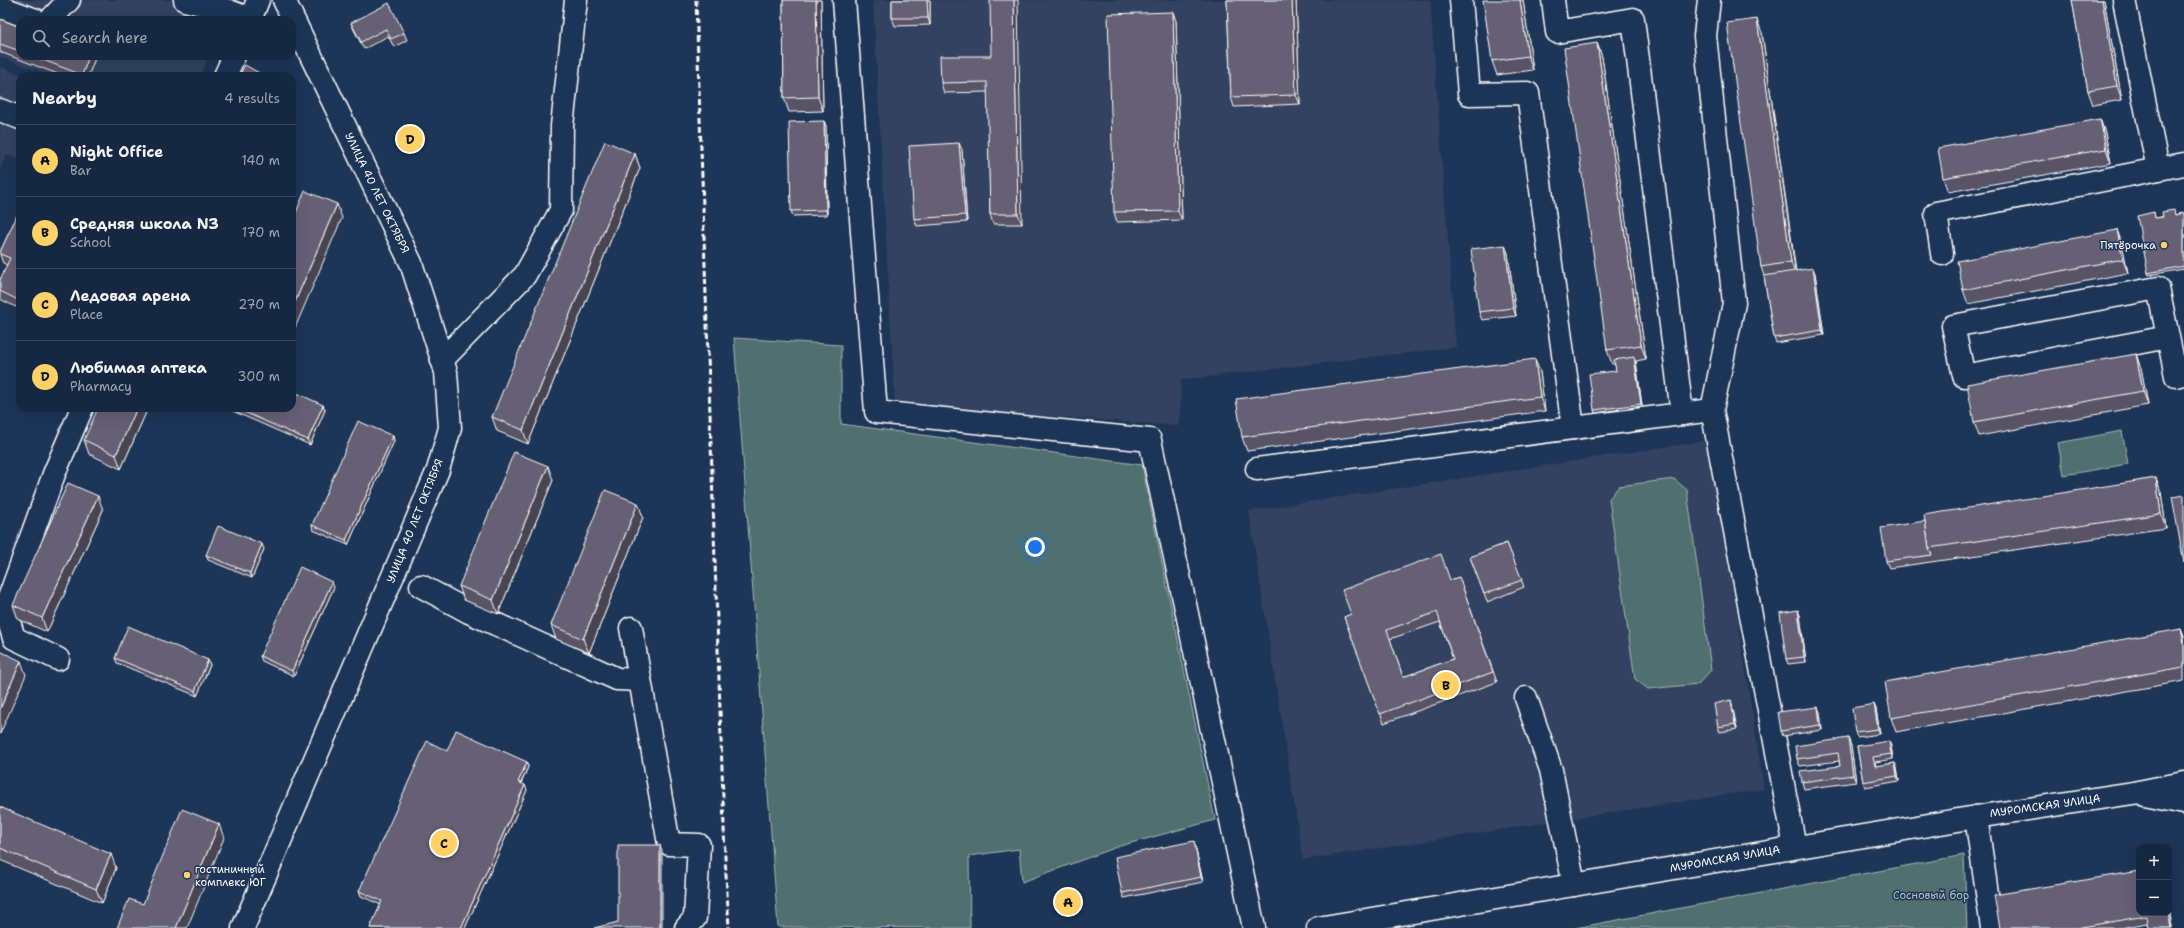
<!DOCTYPE html>
<html lang="en">
<head>
<meta charset="utf-8">
<style>
	:root { --surface:#162841; --page:#23344c; --text:#f1f3f6; --muted:#9ea6b1; --line:#35445a; --accent:#ffd166 }
	body { margin:0; font-family:"Shantell Sans",sans-serif; background:var(--page); color:var(--text) }
	.controls { position:absolute; right:12px; bottom:12px; display:grid; overflow:hidden; border-radius:8px; box-shadow:0 4px 16px #0002 }
	.controls button { width:36px; height:36px; display:grid; place-items:center; padding:0; border:0; border-bottom:1px solid var(--line); background:var(--surface); color:var(--text); font:20px sans-serif }
	.you { position:absolute; left:1035px; top:547px; width:14px; height:14px; margin:-10px; border:3px solid #fff; border-radius:50%; background:#1a73e8; box-shadow:0 0 0 6px #1a73e833 }
	.badge { display:grid; place-items:center; width:26px; height:26px; border-radius:50%; background:var(--accent); color:#111; font-size:13px; font-weight:700 }
	.pin { position:absolute; translate:-50% -50%; border:2px solid #fff; box-shadow:0 1px 4px #0006 }
	.list { margin:0; padding:0; list-style:none }
	h2 { display:flex; justify-content:space-between; align-items:center; height:52px; margin:0; padding:0 16px; font-size:17px }
	h2 small { font-size:13px; font-weight:400; color:var(--muted) }
	.list li { display:grid; grid-template-columns:26px 1fr auto; gap:12px; align-items:center; box-sizing:border-box; height:72px; padding:0 16px; border-top:1px solid var(--line) }
	.list b { display:block; font-size:15px; white-space:nowrap }
	.list p { margin:0; font-size:13px; white-space:nowrap; color:var(--muted) }
	.list em { font-size:13px; font-style:normal; color:var(--muted) }
	.icon { flex:none; width:22px; height:22px; fill:none; stroke:currentColor; stroke-width:2; stroke-linecap:round; stroke-linejoin:round }
	.map { position:relative; flex:none; width:2184px; height:928px; overflow:hidden }
	.search { position:absolute; background:var(--surface); box-shadow:0 4px 16px #0002; left:16px; top:16px; width:280px; height:44px; display:flex; align-items:center; gap:10px; box-sizing:border-box; padding:0 14px; border-radius:12px; color:var(--muted); font-size:15px }
	.panel { position:absolute; background:var(--surface); box-shadow:0 4px 16px #0002; left:16px; top:72px; width:280px; height:340px; border-radius:12px }
	.map>svg:first-child { display:block }
	.built { fill:#334260 }
	.green { fill:#506f6e; stroke:#a8b7b6 }
	.lines { fill:none; stroke-linecap:round; stroke-linejoin:round }
	.minor-casing { stroke:#fff; stroke-width:25 }
	.major-casing { stroke:#fff; stroke-width:25 }
	.minor { stroke:#1d3557; stroke-width:22 }
	.major { stroke:#1d3557; stroke-width:22 }
	.rail { stroke:#fff; stroke-width:3; stroke-dasharray:6 3; stroke-linecap:butt }
	.wall { fill:#585365; stroke:#fff; fill-rule:evenodd }
	.shaded-wall { fill:#474452; stroke:#fff }
	.building { fill:#666175; stroke:#fff; fill-rule:evenodd }
	.poi-dot { fill:#ffd166; stroke:#1d3557; stroke-width:1.5 }
	.labels { text-anchor:middle; dominant-baseline:central; stroke-width:3; stroke-linejoin:round; paint-order:stroke }
	.street-label { font-size:11px; fill:#fff; stroke:#1d3557 }
	.poi-label { font-size:11px; fill:#fff; stroke:#1d3557; text-anchor:end }
	.park-label { font-size:11px; fill:#b9c5c5; stroke:#1d3557 }
</style>
</head>
<body>
<div class="map">
<svg width="2184" height="928" viewBox="0 0 2184 928">
	<rect width="100%" height="100%" fill="#1d3557"/>
	<filter id="ink" filterUnits="userSpaceOnUse"><feTurbulence type="fractalNoise" baseFrequency=".025" numOctaves="2"/><feDisplacementMap in="SourceGraphic" scale="8" xChannelSelector="R" yChannelSelector="G"/><feConvolveMatrix kernelMatrix="1 2 1 2 8 2 1 2 1" color-interpolation-filters="sRGB"/></filter>
	<g filter="url(#ink)">
		<g class="built">
			<polygon points="0,0 223,0 225,20 20,20 20,56 209,56 200,76 51,76 0,57"/>
			<polygon points="873,0 1430,0 1456,347 1181,380 1180,426 895,405"/>
			<polygon points="0,67 24,76 20,76 20,160 6,154 0,170"/>
			<polygon points="1710,440 1764,789 1303,860 1249,511"/>
		</g>
		<g class="green">
			<polygon points="734,338 841,345 841,424 1142,465 1215,820 1120,846 1022,882 1019,849 969,856 970,928 778,927"/>
			<polygon points="2122,431 2128,464 2064,475 2058,443"/>
			<polygon points="1674,479 1687,490 1711,670 1698,684 1648,689 1635,679 1609,499 1619,486"/>
			<polygon points="1964,855 1967,928 1575,928"/>
		</g>
		<g class="lines">
			<g class="minor-casing">
				<g id="minor">
					<polyline points="185,0 229,11 250,19"/>
					<polyline points="844,0 876,412 1150,440 1254,928"/>
					<polyline points="1461,0 1469,94 1528,93 1573,428"/>
					<polyline points="1553,0 1557,32 1633,19 1682,414"/>
					<polyline points="1709,0 1705,36 1734,303 1712,410"/>
					<polyline points="2124,0 2158,169"/>
					<polyline points="0,7 36,20"/>
					<polyline points="50,20 69,0"/>
					<polyline points="250,20 258,0"/>
					<polyline points="225,76 234,56"/>
					<polyline points="0,110 20,118"/>
					<polyline points="1942,254 1936,213 2184,164"/>
					<polyline points="2168,337 1964,376 1953,326 2158,288 2176,376 2184,374"/>
					<polyline points="442,360 525,275 561,210 562,126 576,0"/>
					<polyline points="1257,469 1712,410 1795,847"/>
					<polyline points="421,586 469,612 617,679 640,680"/>
					<polyline points="631,628 669,844 699,845 695,918 686,928"/>
					<polyline points="58,659 14,638 5,609 54,474 82,408"/>
					<polyline points="1526,698 1551,770 1574,885"/>
					<polyline points="1976,817 1992,928"/>
				</g>
			</g>
			<g class="major-casing">
				<g id="major">
					<polyline points="2145,795 2184,803"/>
					<polyline points="243,928 438,470 450,428 446,372 411,263 284,0"/>
					<polyline points="1318,928 1976,817 2133,793 2184,783"/>
				</g>
			</g>
			<use href="#minor" class="minor"/>
			<use href="#major" class="major"/>
			<polyline class="rail" points="696,0 725,857 729,928"/>
		</g>
		<g class="wall">
			<polygon points="783,0 821,0 823,111 789,112 784,98"/>
			<polygon points="892,0 930,0 930,25 895,26 892,18"/>
			<polygon points="1227,0 1296,0 1300,104 1234,107 1231,97"/>
			<polygon points="1523,0 1533,70 1497,75 1492,61"/>
			<polygon points="2072,0 2104,0 2122,100 2093,105 2088,91"/>
			<polygon points="0,19 20,27 20,56 96,56 88,76 63,76 0,52"/>
			<polygon points="1176,21 1182,220 1117,222 1114,212"/>
			<polygon points="351,23 404,33 407,40 394,47 388,36 364,49 354,30"/>
			<polygon points="1762,33 1796,271 1815,273 1824,335 1776,343 1774,338 1764,276 1761,267"/>
			<polygon points="1597,43 1602,57 1646,359 1636,361 1642,406 1595,413 1594,410 1616,371 1615,364 1612,364 1607,350"/>
			<polygon points="991,56 1022,224 993,224 990,214 988,92 944,93 941,83"/>
			<polygon points="2100,119 2105,133 2111,163 1948,192 1943,178"/>
			<polygon points="824,121 826,126 827,215 793,216 791,211"/>
			<polygon points="962,150 967,222 917,226 914,219"/>
			<polygon points="635,154 640,168 528,444 497,431 492,417"/>
			<polygon points="20,209 20,309 0,299 0,280 7,265 3,263 0,255 0,252"/>
			<polygon points="2154,212 2155,218 2184,213 2184,269 2149,275 2148,273"/>
			<polygon points="2117,230 2122,244 2128,273 1968,304 1963,290"/>
			<polygon points="1508,253 1516,316 1482,320 1479,312"/>
			<polygon points="2141,368 2148,405 1979,436 1974,422"/>
			<polygon points="1540,372 1545,411 1247,451 1242,437"/>
			<polygon points="323,405 325,410 310,445 228,409 228,408 292,408"/>
			<polygon points="148,408 121,469 89,454 84,440"/>
			<polygon points="393,436 394,441 348,545 313,530 312,525"/>
			<polygon points="2156,478 2161,492 2166,528 1889,568 1886,561 1925,521"/>
			<polygon points="553,480 498,614 464,600 459,586"/>
			<polygon points="103,510 47,632 18,619 13,605"/>
			<polygon points="643,517 589,653 556,639 551,625"/>
			<polygon points="1507,543 1524,587 1487,602 1470,557"/>
			<polygon points="264,549 252,578 208,560 206,555"/>
			<path d="M1459,577L1497,682L1384,723L1344,617ZM1440,622L1453,659L1403,677L1390,639Z"/>
			<polygon points="334,587 294,676 262,661 260,656"/>
			<polygon points="1800,615 1806,662 1788,664 1786,659"/>
			<polygon points="2181,629 2184,637 2184,681 1896,732 1891,718"/>
			<polygon points="115,658 208,660 210,665 197,696 117,663"/>
			<polygon points="1731,700 1732,705 1737,729 1720,732 1718,727"/>
			<polygon points="1874,704 1876,709 1880,734 1857,737 1855,732"/>
			<polygon points="1820,712 1822,730 1783,736 1781,731"/>
			<polygon points="1848,738 1851,746 1856,782 1804,789 1802,782 1840,766 1839,761 1800,766 1797,759"/>
			<polygon points="1857,746 1891,746 1893,759 1875,762 1876,766 1895,763 1897,768 1899,781 1865,787 1863,782"/>
			<polygon points="447,751 527,762 528,767 521,784 527,790 465,928 370,928 381,905 361,896 359,891"/>
			<polygon points="0,807 116,868 102,903 0,860"/>
			<polygon points="1195,846 1203,882 1124,898 1122,893"/>
			<polygon points="2169,908 2172,928 2148,928 2147,923 2121,928 2000,928 2169,913"/>
		</g>
		<g class="shaded-wall">
			<polygon points="816,0 821,0 823,111 818,97"/>
			<polygon points="927,0 930,0 930,25 928,18"/>
			<polygon points="1014,0 1018,0 1022,224 1018,214"/>
			<polygon points="1292,0 1296,0 1300,104 1296,95"/>
			<polygon points="1520,0 1523,0 1533,70 1528,56"/>
			<polygon points="2102,0 2104,0 2122,100 2117,86"/>
			<polygon points="1173,12 1176,21 1182,220 1178,211"/>
			<polygon points="1757,19 1762,33 1796,276 1791,262"/>
			<polygon points="1597,43 1602,57 1646,359 1641,345"/>
			<polygon points="89,56 96,56 88,76 82,76 82,75"/>
			<polygon points="2100,119 2105,133 2111,163 2106,149"/>
			<polygon points="824,121 826,126 827,215 826,210"/>
			<polygon points="959,143 962,150 967,222 965,215"/>
			<polygon points="635,154 640,168 528,444 523,430"/>
			<polygon points="337,204 342,218 292,335 292,309"/>
			<polygon points="2117,230 2122,244 2128,273 2123,259"/>
			<polygon points="1505,245 1508,253 1516,316 1513,308"/>
			<polygon points="1813,268 1815,273 1824,335 1822,330"/>
			<polygon points="2136,354 2141,368 2148,405 2143,391"/>
			<polygon points="1535,359 1540,372 1545,411 1540,397"/>
			<polygon points="1635,361 1636,361 1642,406 1641,404"/>
			<polygon points="323,405 325,410 310,445 308,440"/>
			<polygon points="137,408 148,408 121,469 116,455"/>
			<polygon points="393,436 394,441 348,545 346,540"/>
			<polygon points="548,466 553,480 498,614 493,600"/>
			<polygon points="2156,478 2161,492 2166,528 2161,514"/>
			<polygon points="98,496 103,510 47,632 42,618"/>
			<polygon points="638,503 643,517 589,653 583,639"/>
			<polygon points="262,544 264,549 252,578 250,573"/>
			<polygon points="332,582 334,587 294,676 292,671"/>
			<polygon points="1798,610 1800,615 1806,662 1804,657"/>
			<polygon points="2181,629 2184,637 2184,644"/>
			<polygon points="208,660 210,665 197,696 195,691"/>
			<polygon points="21,661 26,675 0,734 0,709"/>
			<polygon points="1731,700 1732,705 1737,729 1735,724"/>
			<polygon points="1874,704 1876,709 1880,734 1878,729"/>
			<polygon points="1818,707 1820,712 1822,730 1820,725"/>
			<polygon points="1848,738 1851,746 1856,782 1853,775"/>
			<polygon points="1889,741 1891,746 1893,759 1891,754"/>
			<polygon points="527,762 528,767 519,787 518,782"/>
			<polygon points="1895,763 1897,768 1899,781 1897,776"/>
			<polygon points="525,785 527,790 465,928 461,928"/>
			<polygon points="219,824 224,838 187,928 176,928"/>
			<polygon points="1194,841 1195,846 1203,882 1201,877"/>
			<polygon points="660,845 662,850 662,928 660,928"/>
			<polygon points="111,854 116,868 102,903 96,889"/>
			<polygon points="2169,908 2172,928 2171,928 2168,913 2169,913"/>
		</g>
		<g class="building">
			<polygon points="783,0 816,0 818,97 784,98"/>
			<polygon points="892,0 927,0 928,18 892,18"/>
			<polygon points="990,0 1014,0 1018,214 990,214 987,82 941,83 940,56 991,56"/>
			<polygon points="1227,0 1292,0 1296,95 1231,97"/>
			<polygon points="1483,0 1520,0 1528,56 1492,61"/>
			<polygon points="2072,0 2102,0 2117,86 2088,91"/>
			<polygon points="389,3 404,33 391,39 386,29 361,42 351,23"/>
			<polygon points="1173,12 1178,211 1114,212 1108,14"/>
			<polygon points="0,19 20,27 20,51 0,44"/>
			<polygon points="1757,19 1791,262 1761,267 1727,23"/>
			<polygon points="1597,43 1641,345 1607,350 1564,48"/>
			<polygon points="33,56 89,56 82,75"/>
			<polygon points="245,65 261,74 260,76 239,76"/>
			<polygon points="2100,119 2106,149 1943,178 1938,148"/>
			<polygon points="824,121 826,210 791,211 789,122"/>
			<polygon points="605,141 635,154 523,430 492,417"/>
			<polygon points="959,143 965,215 914,219 909,146"/>
			<polygon points="305,191 337,204 292,309 292,222"/>
			<polygon points="20,209 20,301 0,291 0,280 10,258 0,254 0,252"/>
			<polygon points="2174,210 2175,215 2184,213 2184,266 2148,273 2137,216 2154,212 2155,218 2163,217 2162,212"/>
			<polygon points="2117,230 2123,259 1963,290 1957,261"/>
			<polygon points="1505,245 1513,308 1479,312 1471,249"/>
			<polygon points="1813,268 1822,330 1774,338 1764,276"/>
			<polygon points="2136,354 2143,391 1974,422 1967,384"/>
			<polygon points="1634,357 1641,404 1594,410 1589,374 1616,371 1614,360"/>
			<polygon points="1535,359 1540,397 1242,437 1236,399"/>
			<polygon points="292,391 323,405 308,440 235,408 292,408"/>
			<polygon points="98,408 137,408 116,455 84,440"/>
			<polygon points="358,421 393,436 346,540 312,525"/>
			<polygon points="514,452 548,466 493,600 459,586"/>
			<polygon points="2156,478 2161,514 1929,548 1924,515"/>
			<polygon points="68,483 98,496 42,618 13,605"/>
			<polygon points="605,490 638,503 583,639 551,625"/>
			<polygon points="2184,495 2184,563 2172,497"/>
			<polygon points="1925,521 1929,548 1932,555 1886,561 1881,528"/>
			<polygon points="218,526 262,544 250,573 206,555"/>
			<polygon points="1507,543 1522,580 1484,594 1470,557"/>
			<path d="M1441,554L1450,580L1459,577L1493,672L1380,714L1344,617L1351,614L1342,590ZM1437,612L1453,659L1403,677L1387,630Z"/>
			<polygon points="300,567 332,582 292,671 260,656"/>
			<polygon points="1798,610 1804,657 1786,659 1780,613"/>
			<polygon points="128,626 208,660 195,691 115,658"/>
			<polygon points="2181,629 2184,644 2184,667 1891,718 1885,682"/>
			<polygon points="0,651 21,661 0,709"/>
			<polygon points="1731,700 1735,724 1718,727 1714,704"/>
			<polygon points="1874,704 1878,729 1855,732 1852,708"/>
			<polygon points="1818,707 1820,725 1781,731 1778,712"/>
			<polygon points="456,730 527,762 518,782 525,785 461,928 370,928 382,901 359,891 427,741 447,751"/>
			<polygon points="1848,738 1853,775 1802,782 1800,771 1840,766 1838,753 1797,759 1795,746"/>
			<polygon points="1889,741 1891,754 1873,757 1875,766 1895,763 1897,776 1863,782 1857,746"/>
			<polygon points="0,807 111,854 96,889 0,848"/>
			<polygon points="182,809 219,824 176,928 117,928 129,899 143,904"/>
			<polygon points="1194,841 1201,877 1122,893 1115,857"/>
			<polygon points="618,845 660,845 660,928 594,928 618,922"/>
			<polygon points="2139,871 2139,913 2168,913 2171,928 2148,928 2146,916 2076,928 2000,928 1994,895"/>
		</g>
	</g>
	<g class="poi-dot">
		<circle cx="2164" cy="245" r="4"/>
		<circle cx="187" cy="875" r="4"/>
	</g>
	<g class="labels">
		<g class="street-label">
			<text transform="translate(377 193) rotate(64)">УЛИЦА 40 ЛЕТ ОКТЯБРЯ</text>
			<text transform="translate(415 521) rotate(-68)">УЛИЦА 40 ЛЕТ ОКТЯБРЯ</text>
			<text transform="translate(2045 806) rotate(-8)">МУРОМСКАЯ УЛИЦА</text>
			<text transform="translate(1725 859) rotate(-10)">МУРОМСКАЯ УЛИЦА</text>
		</g>
		<g class="poi-label">
			<text x="2156" y="245">Пятёрочка</text>
			<text x="195" y="869" text-anchor="start">гостиничный<tspan x="195" dy="13">комплекс ЮГ</tspan></text>
		</g>
		<g class="park-label">
			<text x="1931" y="895">Сосновый бор</text>
		</g>
	</g>
</svg>
<div class="controls">
<button>+</button>
<button>−</button>
</div>
<div class="you"></div>
<div class="pin badge" style="left:1068px;top:902px">A</div>
<div class="pin badge" style="left:1446px;top:685px">B</div>
<div class="pin badge" style="left:444px;top:843px">C</div>
<div class="pin badge" style="left:410px;top:139px">D</div>
<div class="search"><svg class="icon" aria-label="search" viewBox="0 0 24 24"><circle cx="10" cy="10" r="6"/><path d="M15 15l6 6"/></svg>Search here</div>
<section class="panel">
<h2>Nearby<small>4 results</small></h2>
<ul class="list">
<li><span class="badge">A</span><div><b>Night Office</b><p>Bar</p></div><em>140 m</em></li>
<li><span class="badge">B</span><div><b>Средняя школа N3</b><p>School</p></div><em>170 m</em></li>
<li><span class="badge">C</span><div><b>Ледовая арена</b><p>Place</p></div><em>270 m</em></li>
<li><span class="badge">D</span><div><b>Любимая аптека</b><p>Pharmacy</p></div><em>300 m</em></li>
</ul>
</section>
</div>
</body>
</html>
